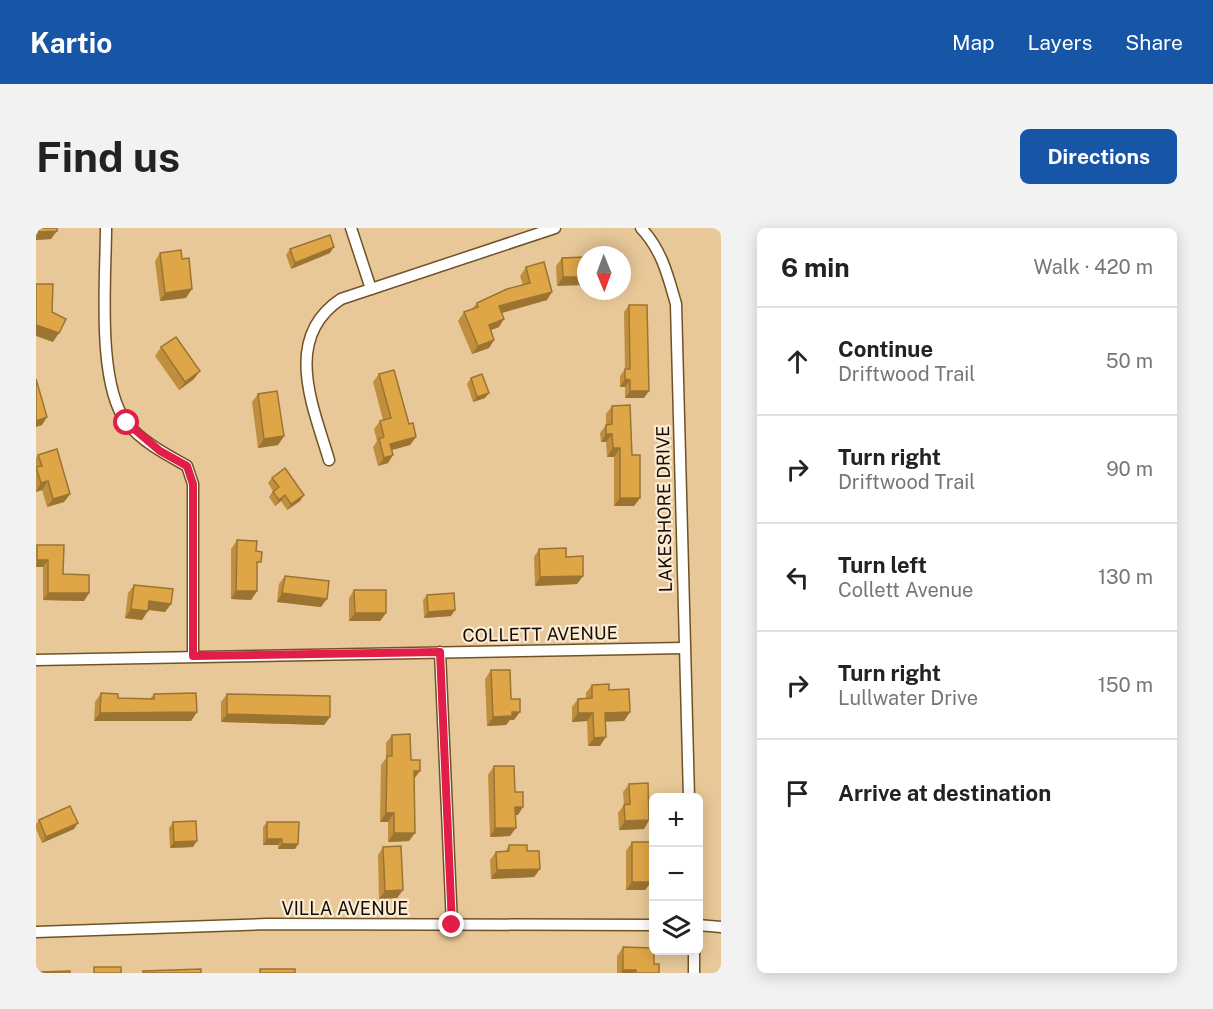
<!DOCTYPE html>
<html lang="en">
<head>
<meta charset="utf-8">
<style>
	:root { --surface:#fff; --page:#f2f2f2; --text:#222; --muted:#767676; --line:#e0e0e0; --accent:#1755a6 }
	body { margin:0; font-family:"Public Sans",sans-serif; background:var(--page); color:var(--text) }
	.controls { position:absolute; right:18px; bottom:18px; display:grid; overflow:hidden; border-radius:9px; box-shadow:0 3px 15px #0003 }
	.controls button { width:54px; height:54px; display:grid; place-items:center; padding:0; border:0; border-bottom:2px solid var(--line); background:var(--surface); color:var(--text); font:30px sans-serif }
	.compass { position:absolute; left:541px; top:18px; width:54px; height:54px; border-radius:50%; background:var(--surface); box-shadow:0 3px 15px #0003; rotate:179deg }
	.stop { position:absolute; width:18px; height:18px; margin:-14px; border:4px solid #e11d48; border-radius:50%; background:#fff }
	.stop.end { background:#e11d48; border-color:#fff; box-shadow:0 2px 6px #0008 }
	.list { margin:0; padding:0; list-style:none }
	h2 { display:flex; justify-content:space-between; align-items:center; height:78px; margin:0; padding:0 24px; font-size:26px }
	h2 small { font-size:20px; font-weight:400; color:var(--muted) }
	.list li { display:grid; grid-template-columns:39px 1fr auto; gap:18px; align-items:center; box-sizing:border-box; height:108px; padding:0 24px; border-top:2px solid var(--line) }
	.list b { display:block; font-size:22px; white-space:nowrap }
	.list p { margin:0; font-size:20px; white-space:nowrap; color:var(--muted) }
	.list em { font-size:20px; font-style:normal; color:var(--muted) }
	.icon { flex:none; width:33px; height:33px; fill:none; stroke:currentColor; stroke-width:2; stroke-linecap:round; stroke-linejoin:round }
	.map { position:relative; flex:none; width:685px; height:745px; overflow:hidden; border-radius:9px }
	header { display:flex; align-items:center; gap:36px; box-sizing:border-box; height:84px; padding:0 30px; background:var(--accent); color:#fff }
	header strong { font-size:28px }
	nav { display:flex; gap:33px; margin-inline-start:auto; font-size:21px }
	.intro { display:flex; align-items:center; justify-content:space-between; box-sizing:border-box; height:144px; padding:0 36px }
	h1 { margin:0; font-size:42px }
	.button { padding:15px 27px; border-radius:9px; background:var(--accent); color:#fff; font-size:21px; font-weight:700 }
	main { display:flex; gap:36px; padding:0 36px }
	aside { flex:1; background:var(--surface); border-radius:9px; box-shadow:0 3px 15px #0003 }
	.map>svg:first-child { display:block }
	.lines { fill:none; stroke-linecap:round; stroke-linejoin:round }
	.minor-casing { stroke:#6f5325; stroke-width:13 }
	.minor { stroke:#fff; stroke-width:10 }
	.wall { fill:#c08f3d }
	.shaded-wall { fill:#9c7432 }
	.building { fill:#dfa647; stroke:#9c7432; stroke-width:1.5 }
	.route { stroke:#e11d48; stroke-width:8 }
	.labels { text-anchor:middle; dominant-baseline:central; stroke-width:4.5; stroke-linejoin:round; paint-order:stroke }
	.street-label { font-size:18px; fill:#170c00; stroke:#fcebd4 }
</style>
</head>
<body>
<header>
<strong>Kartio</strong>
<nav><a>Map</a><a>Layers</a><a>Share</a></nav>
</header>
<div class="intro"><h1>Find us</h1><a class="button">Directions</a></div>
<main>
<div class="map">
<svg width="685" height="745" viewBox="0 0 685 745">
	<rect width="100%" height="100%" fill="#e8c898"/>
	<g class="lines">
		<g class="minor-casing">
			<g id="minor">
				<path d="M70,0C70,49 60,156 91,195C106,214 131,227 151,238L157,256V428"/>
				<polyline points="315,0 335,61"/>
				<path d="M605,0C626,22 632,48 640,76L653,570"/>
				<path d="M293,232C277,178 246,110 305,71L519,0"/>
				<polyline points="404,424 416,697"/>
				<polyline points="0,432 648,420"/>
				<polyline points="662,697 685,699"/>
				<polyline points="0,704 231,696 618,697"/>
				<polyline points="658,722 658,745"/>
			</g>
		</g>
		<use href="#minor" class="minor"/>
	</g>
	<g class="wall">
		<polygon points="0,0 21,0 15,11 0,12"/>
		<polygon points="254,21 294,25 255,41 250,27"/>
		<polygon points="124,25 150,70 124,73 119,33"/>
		<polygon points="550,29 521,58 520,38 526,30"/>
		<polygon points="490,39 511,72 466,85 463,99 455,102 458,112 453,120 436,126 422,93 428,84 436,81 441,75 487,57 484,48"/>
		<polygon points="593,77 608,170 589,170 589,159 584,159 584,148 589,141 588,84"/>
		<polygon points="125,119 158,151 143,162 119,128"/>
		<polygon points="343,146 380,209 374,217 356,222 357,227 352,235 342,238 337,219 341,213 338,201 344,193 347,192 337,154"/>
		<polygon points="435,150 449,170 437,174 431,156"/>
		<polygon points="222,166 248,208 242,217 222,220 216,174"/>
		<polygon points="576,178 596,227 604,270 598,278 578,278 578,229 571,229 570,214 565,214 564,205 570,197 570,186"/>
		<polygon points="2,227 34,266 28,274 11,279 6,262 0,264 0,230"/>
		<polygon points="236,250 268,267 264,273 251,282 245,273 239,278 233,269 237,263 232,255"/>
		<polygon points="201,312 221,340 221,363 215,372 195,371 195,321"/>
		<polygon points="1,317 27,346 53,365 48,373 7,372 7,339 0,339"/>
		<polygon points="503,321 530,329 547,348 541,356 499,358 498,329"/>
		<polygon points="249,348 285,379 241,374 243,356"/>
		<polygon points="98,357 135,376 129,384 112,382 106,392 89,390 92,365"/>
		<polygon points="318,362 350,385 344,393 313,393 313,370"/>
		<polygon points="391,367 415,388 388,390 387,372"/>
		<polygon points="455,442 475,471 478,492 474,492 470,497 451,498 449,451"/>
		<polygon points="556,457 573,462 594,484 588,493 569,493 564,518 552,518 551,493 536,494 536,479 542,471 550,470 550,465"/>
		<polygon points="65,465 82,470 114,471 118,466 161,484 155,493 58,493 59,474"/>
		<polygon points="191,466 294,489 288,497 185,494 185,474"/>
		<polygon points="356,507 375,532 378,551 373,613 352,614 352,594 344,594 345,537 350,530 350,515"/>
		<polygon points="458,538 479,564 482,587 479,587 474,608 454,609 452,547"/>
		<polygon points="593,556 613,592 608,601 583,602 582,585 588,577 587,564"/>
		<polygon points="3,592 38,601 6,615 0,601 0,596"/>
		<polygon points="137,594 157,619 134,620 133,600"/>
		<polygon points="231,594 262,616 259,621 242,621 242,617 227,617 227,599"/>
		<polygon points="596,614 615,654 609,662 590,662 590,623"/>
		<polygon points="473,617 491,623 504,641 498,649 455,651 454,632 460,624 469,624"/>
		<polygon points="347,619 367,662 361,670 343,671 342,627"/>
		<polygon points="587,719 618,736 623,745 581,745 581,728"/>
	</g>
	<g class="shaded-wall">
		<polygon points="21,3 15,11 0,12 0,8 3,4"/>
		<polygon points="298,19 294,25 255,41 259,35"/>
		<polygon points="527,49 550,49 550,57 521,58"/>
		<polygon points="156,61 150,70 124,73 129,65"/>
		<polygon points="516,64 511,72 458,87 463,78"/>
		<polygon points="468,91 463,99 447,105 453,97"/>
		<polygon points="0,97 23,105 17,114 0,108"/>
		<polygon points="458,112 453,120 436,126 442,118"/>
		<polygon points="164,143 158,151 143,162 149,154"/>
		<polygon points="589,151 594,152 589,159 584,159"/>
		<polygon points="594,163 613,163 608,170 589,170"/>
		<polygon points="453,165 449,170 437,174 441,169"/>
		<polygon points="11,189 6,197 0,199 0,193"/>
		<polygon points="570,206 576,206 570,214 565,214"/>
		<polygon points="248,208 242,217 222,220 228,211"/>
		<polygon points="380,209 374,217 348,224 354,216"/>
		<polygon points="577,220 584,220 578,229 571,229"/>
		<polygon points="357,227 352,235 342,238 348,230"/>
		<polygon points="12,253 6,262 0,264 5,255"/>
		<polygon points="34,266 28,274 11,279 17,271"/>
		<polygon points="249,267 245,273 239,278 243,272"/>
		<polygon points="268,267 264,273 251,282 255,276"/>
		<polygon points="584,270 604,270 598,278 578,278"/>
		<polygon points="1,332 12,332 7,339 0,339"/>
		<polygon points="547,348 541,356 499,358 504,349"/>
		<polygon points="200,363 221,363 215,372 195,371"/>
		<polygon points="12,365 53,365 48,373 7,372"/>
		<polygon points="246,365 291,371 285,379 241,374"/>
		<polygon points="113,373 135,376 129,384 107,381"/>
		<polygon points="95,381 112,383 106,392 89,390"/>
		<polygon points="419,382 415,388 388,390 392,384"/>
		<polygon points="319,385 350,385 344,393 313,393"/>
		<polygon points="161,484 155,493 58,493 64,485"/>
		<polygon points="476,484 484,484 478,492 474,492 470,497 451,498 457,489"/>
		<polygon points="594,484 588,493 563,494 569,485"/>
		<polygon points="542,485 557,485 551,493 536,494"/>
		<polygon points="191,486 294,489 288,497 185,494"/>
		<polygon points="570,509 564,518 552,518 558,510"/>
		<polygon points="378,543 384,543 378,551"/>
		<polygon points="479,579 487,579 482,587 473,587"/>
		<polygon points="350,585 358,585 352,594 344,594"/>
		<polygon points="613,592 608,601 583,602 589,593"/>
		<polygon points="42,595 38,601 6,615 10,609"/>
		<polygon points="459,600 480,600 474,608 454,609"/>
		<polygon points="358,605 379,605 373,613 352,614"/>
		<polygon points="231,611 246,611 242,617 227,617"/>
		<polygon points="161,613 157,619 134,620 138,614"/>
		<polygon points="246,616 262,616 259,621 242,621"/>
		<polygon points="504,641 498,649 455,651 461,642"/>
		<polygon points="596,654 615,654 609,662 590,662"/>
		<polygon points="367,662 361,670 343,671 349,663"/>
		<polygon points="587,742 600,742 598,745 585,745"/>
	</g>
	<g class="building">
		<polygon points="3,0 21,0 21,3 3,4"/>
		<polygon points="294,7 298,19 259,35 254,21"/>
		<polygon points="145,22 146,31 153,30 156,61 129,65 124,25"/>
		<polygon points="550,29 550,49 527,49 526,30"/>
		<polygon points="508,34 516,64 463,78 468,91 453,97 458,112 442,118 428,84 442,79 441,75 471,61 494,55 490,39"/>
		<polygon points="0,56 17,56 16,84 30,91 23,105 0,97"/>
		<polygon points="593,77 611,77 613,163 594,163 594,152 589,151 589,141 594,141"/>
		<polygon points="140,109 164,143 149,154 125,119"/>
		<polygon points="358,142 373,196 377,195 380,209 354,216 357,227 348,230 343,211 348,209 344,193 355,190 343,146"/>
		<polygon points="446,146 453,165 441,169 435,150"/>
		<polygon points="0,151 11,189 0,193"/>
		<polygon points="241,163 248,208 228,211 222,166"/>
		<polygon points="594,177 596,227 604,227 604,270 584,270 584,220 577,220 576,206 570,206 570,197 576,196 576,178"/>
		<polygon points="21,221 34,266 17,271 12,253 5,255 0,239 6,238 2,227"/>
		<polygon points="249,240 268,267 255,276 249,267 243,272 237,264 243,259 236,250"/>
		<polygon points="201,312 221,313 220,323 226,324 225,334 221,334 221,363 200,363"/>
		<polygon points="1,317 28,317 27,346 53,347 53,365 12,365 12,332 1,332"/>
		<polygon points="530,320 530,329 547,328 547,348 504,349 503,321"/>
		<polygon points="249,348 293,353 291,371 246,365"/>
		<polygon points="98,357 137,361 135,376 113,373 112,383 95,381"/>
		<polygon points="318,362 350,362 350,385 319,385"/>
		<polygon points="418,365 419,382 392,384 391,367"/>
		<polygon points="455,442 474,442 475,471 484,471 484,484 476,484 476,488 457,489"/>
		<polygon points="573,456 573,462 593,461 594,484 569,485 570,509 558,510 557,485 542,485 542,471 556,470 556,457"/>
		<polygon points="65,465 82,466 82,470 118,471 118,466 160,465 161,484 64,485"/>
		<polygon points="191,466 294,468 294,489 191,486"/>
		<polygon points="374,506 375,532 384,532 384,543 378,543 379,605 358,605 358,585 350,585 351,528 356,528 356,507"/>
		<polygon points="458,538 478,538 479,564 487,564 487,579 479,579 480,600 459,600"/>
		<polygon points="612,555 613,592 589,593 588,577 594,576 593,556"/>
		<polygon points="34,578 42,595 10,609 3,592"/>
		<polygon points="160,593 161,613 138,614 137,594"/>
		<polygon points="231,594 263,594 262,616 246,616 246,611 231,611"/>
		<polygon points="596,614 614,614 615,654 596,654"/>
		<polygon points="473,617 491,617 491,623 503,623 504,641 461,642 460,624 473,623"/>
		<polygon points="365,618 367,662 349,663 347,619"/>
		<polygon points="587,719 618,720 618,736 623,736 623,745 600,745 600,742 587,742"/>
		<rect x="58" y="739" width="27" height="6"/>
		<polygon points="165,741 165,745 107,745 107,743"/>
		<rect x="224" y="741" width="35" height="4"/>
		<polygon points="34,743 34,745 5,745 5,744"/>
	</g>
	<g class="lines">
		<polyline class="route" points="91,195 124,223 151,238 157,256 157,428 404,424 416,697"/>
	</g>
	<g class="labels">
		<g class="street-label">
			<text transform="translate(628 281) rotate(-91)">LAKESHORE DRIVE</text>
			<text transform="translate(504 406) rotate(-1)">COLLETT AVENUE</text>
			<text x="309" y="680">VILLA AVENUE</text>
		</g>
	</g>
</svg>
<div class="controls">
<button>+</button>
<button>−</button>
<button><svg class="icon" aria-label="layers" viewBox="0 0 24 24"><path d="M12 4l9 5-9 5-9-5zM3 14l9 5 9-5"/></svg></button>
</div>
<svg class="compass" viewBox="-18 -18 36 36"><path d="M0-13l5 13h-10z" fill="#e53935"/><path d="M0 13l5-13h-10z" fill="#767676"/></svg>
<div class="stop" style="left:91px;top:195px"></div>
<div class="stop end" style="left:416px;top:697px"></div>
</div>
<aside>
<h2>6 min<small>Walk · 420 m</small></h2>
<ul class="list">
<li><svg class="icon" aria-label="ahead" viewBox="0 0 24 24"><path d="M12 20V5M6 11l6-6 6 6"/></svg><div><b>Continue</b><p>Driftwood Trail</p></div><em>50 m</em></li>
<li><svg class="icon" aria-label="right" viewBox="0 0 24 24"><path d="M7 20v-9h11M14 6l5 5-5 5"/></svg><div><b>Turn right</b><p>Driftwood Trail</p></div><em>90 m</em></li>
<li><svg class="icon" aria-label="left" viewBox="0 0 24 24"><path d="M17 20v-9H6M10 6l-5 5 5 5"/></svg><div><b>Turn left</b><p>Collett Avenue</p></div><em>130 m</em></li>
<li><svg class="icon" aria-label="right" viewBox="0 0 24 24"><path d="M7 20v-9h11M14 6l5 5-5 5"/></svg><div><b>Turn right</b><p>Lullwater Drive</p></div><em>150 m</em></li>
<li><svg class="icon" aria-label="arrive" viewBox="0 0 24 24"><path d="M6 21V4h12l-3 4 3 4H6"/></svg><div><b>Arrive at destination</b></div></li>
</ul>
</aside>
</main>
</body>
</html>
